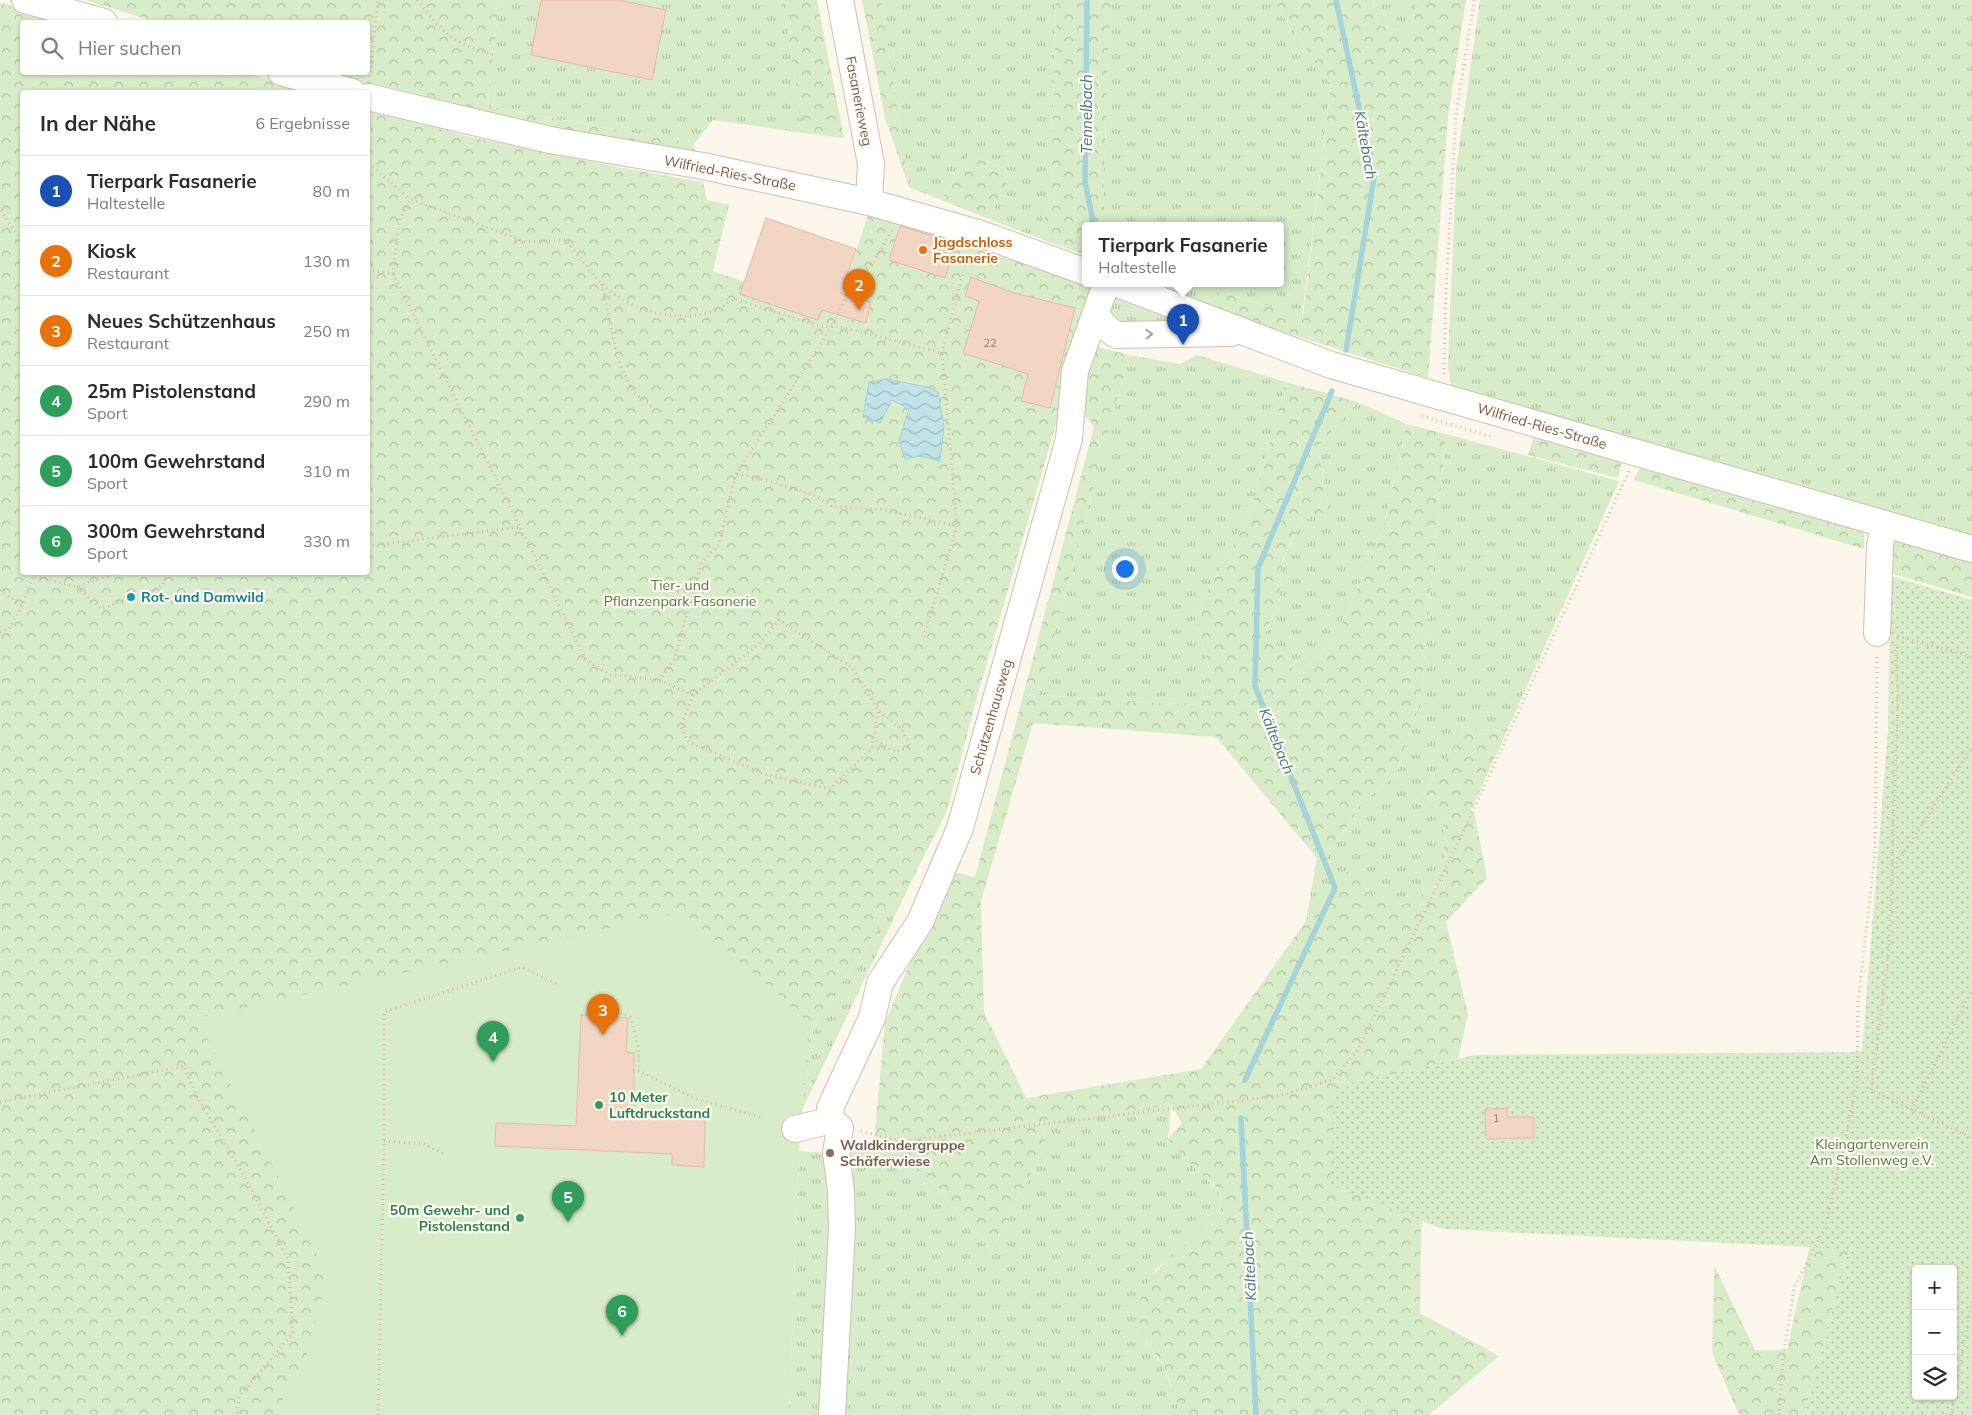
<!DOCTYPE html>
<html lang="de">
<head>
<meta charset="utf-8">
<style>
	:root { --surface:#fff; --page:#f2f2f3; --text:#2b2b33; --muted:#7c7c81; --line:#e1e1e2; --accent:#e76f51 }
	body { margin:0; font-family:Mulish,sans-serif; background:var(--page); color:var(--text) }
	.controls { position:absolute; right:15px; bottom:15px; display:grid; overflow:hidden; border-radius:5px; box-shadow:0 1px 4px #0004 }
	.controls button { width:45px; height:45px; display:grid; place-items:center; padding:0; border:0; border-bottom:1px solid var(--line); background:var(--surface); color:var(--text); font:25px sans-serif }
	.you { position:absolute; left:1124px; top:568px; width:18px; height:18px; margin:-12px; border:4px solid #fff; border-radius:50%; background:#1a73e8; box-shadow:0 0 0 8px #1a73e833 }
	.badge { display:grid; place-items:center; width:32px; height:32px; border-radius:50%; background:var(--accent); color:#fff; font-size:16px; font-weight:700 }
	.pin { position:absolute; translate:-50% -41px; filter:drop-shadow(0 1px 2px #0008) }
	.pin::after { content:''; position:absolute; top:26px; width:18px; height:15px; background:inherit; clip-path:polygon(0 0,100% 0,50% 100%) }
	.popup { position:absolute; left:1082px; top:222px; width:202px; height:65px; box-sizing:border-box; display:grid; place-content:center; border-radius:5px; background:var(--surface); filter:drop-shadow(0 1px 4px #0005); font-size:16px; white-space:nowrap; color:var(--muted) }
	.popup b { font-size:19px; color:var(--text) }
	.popup::after { content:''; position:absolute; left:50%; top:100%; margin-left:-10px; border:10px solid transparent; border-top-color:var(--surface) }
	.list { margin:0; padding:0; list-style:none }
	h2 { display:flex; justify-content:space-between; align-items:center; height:65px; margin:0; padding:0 20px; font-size:21px }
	h2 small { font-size:16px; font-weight:400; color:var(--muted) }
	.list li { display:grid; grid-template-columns:32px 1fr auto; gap:15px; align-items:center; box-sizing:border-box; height:70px; padding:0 20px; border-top:1px solid var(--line) }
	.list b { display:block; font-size:19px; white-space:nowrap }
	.list p { margin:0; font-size:16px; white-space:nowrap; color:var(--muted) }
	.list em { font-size:16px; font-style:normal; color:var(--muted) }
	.icon { flex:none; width:28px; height:28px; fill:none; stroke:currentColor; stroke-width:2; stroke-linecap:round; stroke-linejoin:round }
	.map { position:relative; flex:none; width:1972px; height:1415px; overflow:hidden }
	.search { position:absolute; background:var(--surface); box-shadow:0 1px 4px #0004; left:20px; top:20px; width:350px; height:55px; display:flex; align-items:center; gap:12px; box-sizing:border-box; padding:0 18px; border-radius:5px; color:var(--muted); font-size:19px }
	.panel { position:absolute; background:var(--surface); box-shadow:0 1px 4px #0004; left:20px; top:90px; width:350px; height:485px; border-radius:5px }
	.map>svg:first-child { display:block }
	.grass { fill:url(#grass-tufts) }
	.forest { fill:url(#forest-crowns) }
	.garden { fill:url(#garden-dots); fill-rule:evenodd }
	.pitch { fill:#d8ecc9 }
	.water { fill:url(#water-waves); stroke:#a5d3da }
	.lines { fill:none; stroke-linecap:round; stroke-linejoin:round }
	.stream { stroke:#a5d3da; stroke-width:5.5 }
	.building { fill:#f3d5c3; stroke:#e6bba3 }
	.minor-casing { stroke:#d1beb0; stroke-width:28 }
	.path { stroke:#d9b8a5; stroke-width:3; stroke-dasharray:1 4; stroke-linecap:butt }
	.minor { stroke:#fff; stroke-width:26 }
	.oneway { stroke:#af9d94 }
	.food-dot { fill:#e8710a; stroke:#fffaf3; stroke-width:2 }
	.culture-dot { fill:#0f9aa8; stroke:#fffaf3; stroke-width:2 }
	.leisure-dot { fill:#2e9e5b; stroke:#fffaf3; stroke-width:2 }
	.education-dot { fill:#8d6e63; stroke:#fffaf3; stroke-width:2 }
	.labels { text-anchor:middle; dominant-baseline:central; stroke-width:4.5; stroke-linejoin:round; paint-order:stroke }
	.number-label { font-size:11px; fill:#987a6a }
	.street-label { font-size:14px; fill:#7a5c4d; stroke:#fffaf3 }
	.food-label { font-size:14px; font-weight:bold; fill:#c56008; stroke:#fffaf3; text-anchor:start }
	.park-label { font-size:14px; fill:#537a41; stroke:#fffaf3 }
	.culture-label { font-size:14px; font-weight:bold; fill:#0d838f; stroke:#fffaf3; text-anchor:start }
	.leisure-label { font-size:14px; font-weight:bold; fill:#27864d; stroke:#fffaf3; text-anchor:start }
	.education-label { font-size:14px; font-weight:bold; fill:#785e54; stroke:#fffaf3; text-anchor:start }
	.water-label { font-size:15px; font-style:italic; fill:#437c86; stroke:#fffaf3 }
</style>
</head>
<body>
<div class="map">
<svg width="1972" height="1415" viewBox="0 0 1972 1415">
	<defs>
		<pattern id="grass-tufts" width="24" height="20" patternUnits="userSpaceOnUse" patternTransform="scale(1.25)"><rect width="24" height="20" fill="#d8ecc9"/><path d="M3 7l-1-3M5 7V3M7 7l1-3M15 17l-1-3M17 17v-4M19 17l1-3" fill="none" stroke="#b4c2a5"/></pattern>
		<pattern id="forest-crowns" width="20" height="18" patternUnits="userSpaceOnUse" patternTransform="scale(1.25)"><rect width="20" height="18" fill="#d8ecc9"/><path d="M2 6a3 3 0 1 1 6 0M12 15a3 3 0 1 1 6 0" fill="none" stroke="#b4c2a5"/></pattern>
		<pattern id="garden-dots" width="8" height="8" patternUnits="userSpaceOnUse" patternTransform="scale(1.25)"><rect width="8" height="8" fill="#d8ecc9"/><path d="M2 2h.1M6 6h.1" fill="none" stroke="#b4c2a5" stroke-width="1.8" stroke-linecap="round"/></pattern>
		<pattern id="water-waves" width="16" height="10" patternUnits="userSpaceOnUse" patternTransform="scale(1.25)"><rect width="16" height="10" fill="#bfe3e8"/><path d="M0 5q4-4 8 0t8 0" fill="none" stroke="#a0bbbe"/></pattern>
	</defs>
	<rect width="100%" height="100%" fill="#fdf6ec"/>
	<g class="grass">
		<polygon points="499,0 782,0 804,133 713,120 694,144 488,106"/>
		<polygon points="881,0 1056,0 1051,191 1039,238 989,219 1012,172 969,155 941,200 909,187"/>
		<polygon points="1110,0 1273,0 1331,85 1302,316 1220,292 1215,310 1156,284 1280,284 1280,226 1110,226 1103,204"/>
		<polygon points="1373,0 1417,0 1410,32 1379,26"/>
		<polygon points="1480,0 1972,0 1972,537 1451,387 1448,364 1456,169"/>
		<polygon points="1113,292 1194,322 1126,324 1116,319 1109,307"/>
		<polygon points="1129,355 1180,364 1197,355 1286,382 1251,511 1195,615 1210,672 1198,705 1038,695"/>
		<polygon points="1358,402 1406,424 1384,526 1349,608 1335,640 1297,675 1265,634 1280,599 1281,565 1300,522 1328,509 1318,446"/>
		<polygon points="1446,434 1619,481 1507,731 1464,730 1422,795 1443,810 1445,880 1404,906 1366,891 1306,921 1317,858 1328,857 1362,802 1396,776 1420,703"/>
		<polygon points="915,874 802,1110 814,1023"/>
		<polygon points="1171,1105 1168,1139 1187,1160 1218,1190 1222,1215 1155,1270 1146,1340 1164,1368 1181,1415 789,1415 799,1151 836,1153 893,1138 991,1250 1045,1146 1044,1119"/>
	</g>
	<g class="forest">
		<polygon points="85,0 499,0 488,106 694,144 697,159 442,109 316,73 368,72 368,22 156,22"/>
		<polygon points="782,0 817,0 844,138 804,133"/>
		<polygon points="862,0 881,0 909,187 885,118"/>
		<polygon points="1056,0 1110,0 1103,204 1110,226 1086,226 1085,255 1039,238 1051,191"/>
		<polygon points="1273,0 1373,0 1379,26 1410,32 1417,0 1466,0 1448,117 1428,378 1215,310 1219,292 1303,316 1331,85"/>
		<polygon points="0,3 70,22 22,22 22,72 245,73 316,92 22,92 22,572 368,572 368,107 467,136 622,168 703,182 707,200 729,205 713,271 836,312 868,215 1096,286 977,697 947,811 915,874 814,1023 802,1110 540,1415 0,1415"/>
		<polygon points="969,155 1012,172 989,219 941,200"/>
		<path d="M1095,346L1129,355L1038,695L1198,705L1210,672L1195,615L1251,511L1286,382L1358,402L1318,446L1328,510L1300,522L1281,564L1280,599L1265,633L1297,675L1335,640L1349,608L1384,526L1406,424L1446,434L1420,703L1396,776L1362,802L1328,857L1317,858L1216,737L1033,723L981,901L984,1012L1026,1098L1201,1069L1306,921L1344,872L1366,874V891L1404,905L1445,881L1443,810L1422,795L1464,730L1507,731L1471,810L1474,812L1487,878L1446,922L1468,1014L1421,1228L1420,1313L1499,1356L1429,1415H1181C1175,1400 1171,1383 1164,1368C1157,1353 1144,1342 1140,1325C1128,1278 1191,1241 1222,1215L1218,1189L1186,1160L1168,1139L1182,1123L1171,1105L1044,1120L1045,1146L991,1250L893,1138L874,1142L885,1023L948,871L975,877L1094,427L1078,405Z"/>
		<polygon points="1534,435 1622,461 1618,478 1528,455"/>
		<polygon points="1640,468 1864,531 1864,549 1634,480"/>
		<polygon points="1887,539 1972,562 1972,597 1886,572"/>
		<polygon points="1810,1245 1849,1249 1804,1415 1739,1415 1712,1353 1714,1265 1755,1350 1787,1350"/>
	</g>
	<path class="garden" d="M1890,576L1972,600V1415H1804L1849,1249L1443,1229L1331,1185L1334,1087L1475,1055L1862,1052L1888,731ZM1916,1269H1953V1396H1916Z"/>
	<polygon class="pitch" points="683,912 809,1022 799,1151 789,1415 275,1415 307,1354 328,1275 197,1018"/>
	<polygon class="water" points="887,379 931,388 938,392 944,427 940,461 919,456 905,459 899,441 909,409 892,400 880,423 863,417 869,382"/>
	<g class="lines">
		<g class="stream">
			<polyline points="1087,0 1085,182 1094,226"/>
			<polyline points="1336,0 1374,178 1346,350"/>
			<polyline points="1245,1080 1335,888 1255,686 1258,568 1332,391"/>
			<polyline points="1241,1118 1256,1415"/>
		</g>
	</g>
	<g class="building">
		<polygon points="541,0 619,0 666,10 652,80 531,55"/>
		<polygon points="766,218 856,249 841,294 871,302 866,323 822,310 818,320 740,294"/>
		<polygon points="900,226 957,243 945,278 889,260"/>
		<polygon points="971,277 1014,293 1075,308 1050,408 1021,401 1028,374 963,353 979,301 965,296"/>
		<polygon points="581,1015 628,1018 626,1052 634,1053 634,1115 705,1118 704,1167 672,1165 672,1154 495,1146 496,1123 576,1126"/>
		<polygon points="1507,1108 1507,1117 1534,1117 1534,1138 1486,1139 1485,1109"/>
	</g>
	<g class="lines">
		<g class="minor-casing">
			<g id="minor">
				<polyline points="25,0 104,22"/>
				<polyline points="840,0 871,164 869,202"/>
				<polyline points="281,72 352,92"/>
				<polyline points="368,97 550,140 703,166 869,202 981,234 1086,272"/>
				<polyline points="1118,284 1331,365 1972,549"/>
				<polyline points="1096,313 1104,326 1116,335 1231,333"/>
				<polyline points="1877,633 1880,546 1884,524"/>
				<polyline points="795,1129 832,1120"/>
				<polyline points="832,1415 842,1229 841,1191 836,1153 840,1128 832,1120 830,1108 872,1018 880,983 920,922 960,828 1069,439 1075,371 1106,284"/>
			</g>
		</g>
		<g class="path">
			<path d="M417,0C443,33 452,43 494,55"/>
			<polyline points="370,77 378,0"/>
			<polyline points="368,167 372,166 410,199"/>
			<polyline points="0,211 22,240"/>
			<path d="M368,270L393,274L399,221L410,199L526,242L566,240C578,254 589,271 603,285C631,311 673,323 711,312C719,310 727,303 734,299L823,327L833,325L942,353L957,526L880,509L833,507L816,496L766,480L736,474L719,544L702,562L674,660L659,680"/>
			<polyline points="393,274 520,527"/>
			<polyline points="602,284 618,360 633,392 654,408"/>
			<polyline points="942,353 963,273"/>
			<polyline points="1444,374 1446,291 1456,116 1474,0"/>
			<polyline points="1422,416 1493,437"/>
			<polyline points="736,474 833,325 855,277 874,262 892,230"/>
			<polyline points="368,546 520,527 586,660 608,674 659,680 693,695 759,644 779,620 853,668 878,710 902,729 910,747 895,752 874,739"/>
			<polyline points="77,587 101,609 162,586 168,572"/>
			<polyline points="0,590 22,606"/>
			<polyline points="0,632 9,629 22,606 33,576 77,587 118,572"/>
			<polyline points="1898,636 1972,657"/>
			<polyline points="924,637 957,526"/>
			<polyline points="1895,645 1898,693 1889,949 1871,1090 1972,1138"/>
			<polyline points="693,695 681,726 687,741 764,774 830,789 872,748 878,711"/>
			<polyline points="1894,868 1972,747"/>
			<path d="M581,1015C594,1010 620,1009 631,1018L638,1046L639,1071"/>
			<polyline points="633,1071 639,1071 694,1098 760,1117"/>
			<polyline points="0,1102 184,1066 197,1097 243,1174 288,1259 293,1333 239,1397 237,1415"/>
			<polyline points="1912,1110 1972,990"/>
			<polyline points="861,1131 901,1141 1279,1096 1332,1080 1358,1050 1473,811 1629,471"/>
			<polyline points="384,1141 424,1144 446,1155"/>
			<polyline points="378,1415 384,1141 384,1012 522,967 558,985"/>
			<polyline points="1779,1415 1783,1359 1794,1288 1826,1225 1857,1083 1858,1002 1875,853 1877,653"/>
			<polyline points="1951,1415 1972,1300"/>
		</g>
		<use href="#minor" class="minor"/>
	</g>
	<defs><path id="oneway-chevron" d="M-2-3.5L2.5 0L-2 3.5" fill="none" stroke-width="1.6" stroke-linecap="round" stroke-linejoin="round" transform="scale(1.25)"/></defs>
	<use class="oneway" href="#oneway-chevron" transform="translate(1149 334) rotate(-2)"/>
	<circle class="food-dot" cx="923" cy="250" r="5"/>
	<circle class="culture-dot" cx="131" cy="597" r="5"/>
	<g class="leisure-dot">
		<circle cx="599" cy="1105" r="5"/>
		<circle cx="520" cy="1218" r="5"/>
	</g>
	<circle class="education-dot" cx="830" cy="1153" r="5"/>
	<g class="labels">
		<g class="number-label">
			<text x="990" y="343">22</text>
			<text x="1496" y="1118">1</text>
		</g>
		<g class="street-label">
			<text transform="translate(859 101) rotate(79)">Fasanerieweg</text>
			<text transform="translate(730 173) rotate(11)">Wilfried-Ries-Straße</text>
			<text transform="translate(1542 426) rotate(16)">Wilfried-Ries-Straße</text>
			<text transform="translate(991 717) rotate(-74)">Schützenhausweg</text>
		</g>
		<g class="food-label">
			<text x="933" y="242">Jagdschloss<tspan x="933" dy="16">Fasanerie</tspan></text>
		</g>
		<g class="park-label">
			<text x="680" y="585">Tier- und<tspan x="680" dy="16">Pflanzenpark Fasanerie</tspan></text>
			<text x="1872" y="1144">Kleingartenverein<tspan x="1872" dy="16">Am Stollenweg e.V.</tspan></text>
		</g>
		<g class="culture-label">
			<text x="141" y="597">Rot- und Damwild</text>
		</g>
		<g class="leisure-label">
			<text x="609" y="1097">10 Meter<tspan x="609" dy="16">Luftdruckstand</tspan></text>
			<text x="510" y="1210" text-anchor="end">50m Gewehr- und<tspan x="510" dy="16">Pistolenstand</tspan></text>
		</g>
		<g class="education-label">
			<text x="840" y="1145">Waldkindergruppe<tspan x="840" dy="16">Schäferwiese</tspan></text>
		</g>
		<g class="water-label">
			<text transform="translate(1086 114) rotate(-90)">Tennelbach</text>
			<text transform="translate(1366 145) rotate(80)">Kältebach</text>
			<text transform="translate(1277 741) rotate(68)">Kältebach</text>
			<text transform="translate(1249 1266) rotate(-93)">Kältebach</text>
		</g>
	</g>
</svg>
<div class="controls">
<button>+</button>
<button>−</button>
<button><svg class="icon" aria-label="layers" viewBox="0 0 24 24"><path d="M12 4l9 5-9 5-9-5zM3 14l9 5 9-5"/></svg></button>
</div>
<div class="you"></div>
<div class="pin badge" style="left:1183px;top:345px;background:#1a4fb4">1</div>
<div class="popup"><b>Tierpark Fasanerie</b>Haltestelle</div>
<div class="pin badge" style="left:859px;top:310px;background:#e8710a">2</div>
<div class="pin badge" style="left:603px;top:1035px;background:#e8710a">3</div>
<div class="pin badge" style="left:493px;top:1062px;background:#2e9e5b">4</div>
<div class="pin badge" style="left:568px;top:1222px;background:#2e9e5b">5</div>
<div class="pin badge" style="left:622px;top:1336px;background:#2e9e5b">6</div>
<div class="search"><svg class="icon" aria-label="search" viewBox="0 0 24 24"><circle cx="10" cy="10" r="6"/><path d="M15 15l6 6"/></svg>Hier suchen</div>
<section class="panel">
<h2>In der Nähe<small>6 Ergebnisse</small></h2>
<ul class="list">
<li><span class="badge" style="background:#1a4fb4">1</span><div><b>Tierpark Fasanerie</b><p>Haltestelle</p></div><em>80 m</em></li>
<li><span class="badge" style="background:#e8710a">2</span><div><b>Kiosk</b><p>Restaurant</p></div><em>130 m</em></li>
<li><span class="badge" style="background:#e8710a">3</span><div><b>Neues Schützenhaus</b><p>Restaurant</p></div><em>250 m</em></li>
<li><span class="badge" style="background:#2e9e5b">4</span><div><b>25m Pistolenstand</b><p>Sport</p></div><em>290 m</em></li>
<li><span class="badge" style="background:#2e9e5b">5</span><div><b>100m Gewehrstand</b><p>Sport</p></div><em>310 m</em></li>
<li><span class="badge" style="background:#2e9e5b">6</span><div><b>300m Gewehrstand</b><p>Sport</p></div><em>330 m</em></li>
</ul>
</section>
</div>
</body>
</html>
